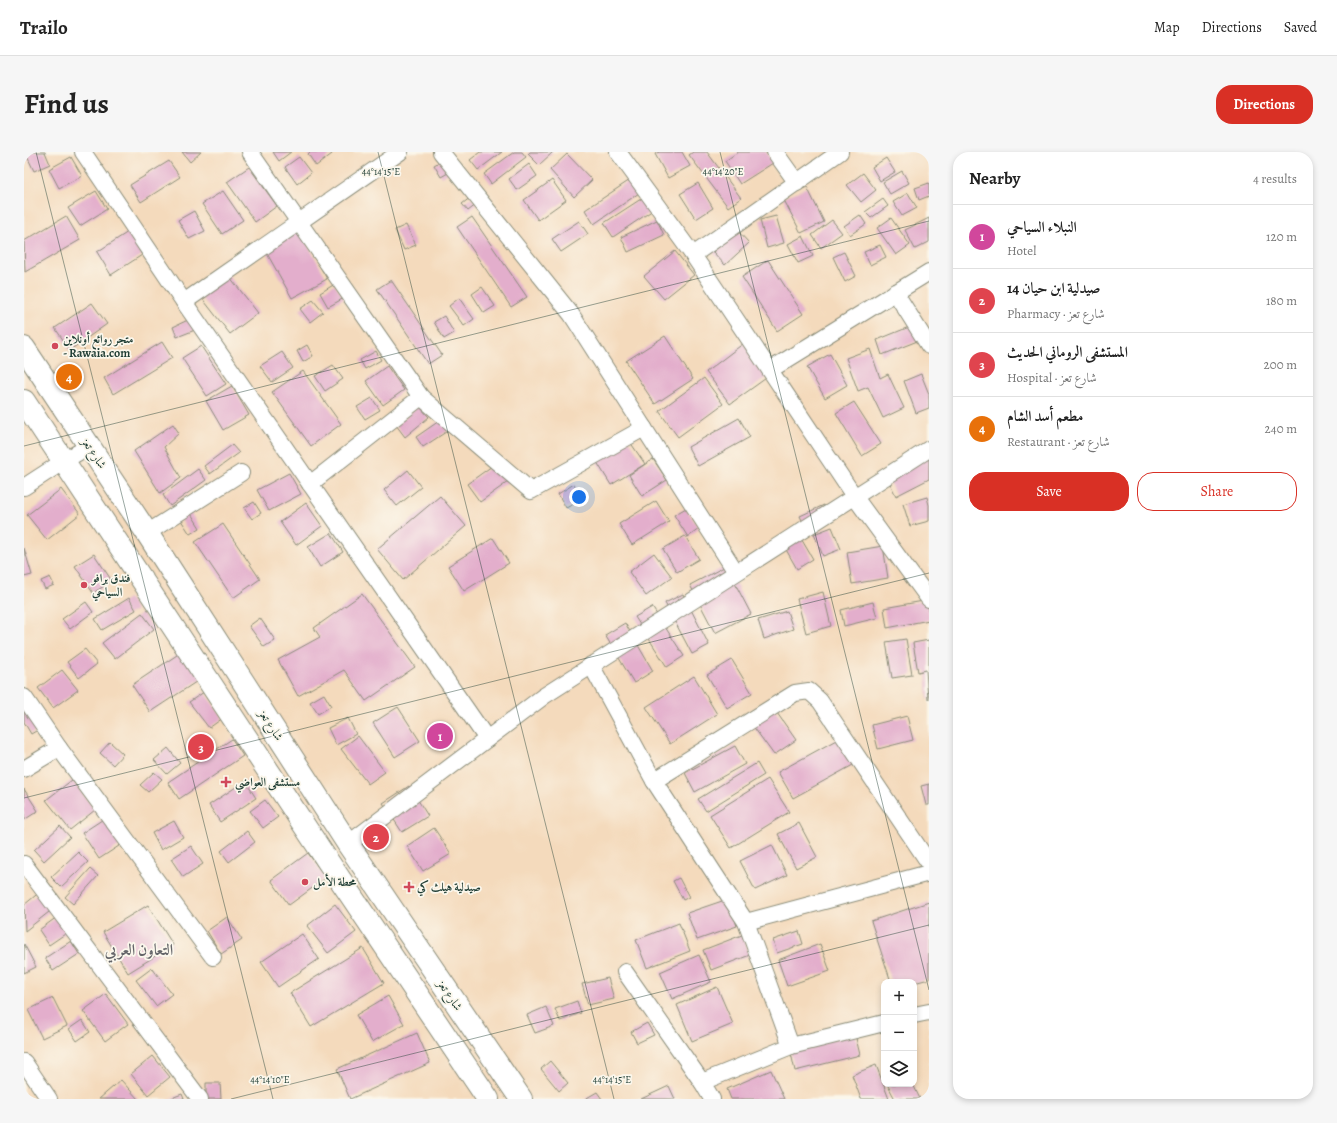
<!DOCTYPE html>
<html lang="en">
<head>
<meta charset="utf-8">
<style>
	:root { --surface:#fff; --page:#f6f6f6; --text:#222; --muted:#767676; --line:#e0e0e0; --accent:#d93025 }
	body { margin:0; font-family:Alegreya,Amiri,serif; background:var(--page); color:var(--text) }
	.controls { position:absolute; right:12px; bottom:12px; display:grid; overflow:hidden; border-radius:8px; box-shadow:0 2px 6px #0003 }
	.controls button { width:36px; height:36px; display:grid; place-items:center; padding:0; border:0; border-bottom:1px solid var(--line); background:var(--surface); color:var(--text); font:20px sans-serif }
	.you { position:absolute; left:555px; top:345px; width:14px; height:14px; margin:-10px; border:3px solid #fff; border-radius:50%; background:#1a73e8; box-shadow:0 0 0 6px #1a73e833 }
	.badge { display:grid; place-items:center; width:26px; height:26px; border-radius:50%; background:var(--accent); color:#fff; font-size:13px; font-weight:700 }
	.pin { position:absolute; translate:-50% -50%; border:2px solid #fff; box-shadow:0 1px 4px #0006 }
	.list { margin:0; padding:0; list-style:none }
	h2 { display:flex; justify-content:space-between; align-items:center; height:52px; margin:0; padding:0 16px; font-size:17px }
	h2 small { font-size:13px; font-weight:400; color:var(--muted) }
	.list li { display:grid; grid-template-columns:26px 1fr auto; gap:12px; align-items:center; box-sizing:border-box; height:64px; padding:0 16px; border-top:1px solid var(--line) }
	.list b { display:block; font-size:15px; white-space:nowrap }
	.list p { margin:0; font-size:13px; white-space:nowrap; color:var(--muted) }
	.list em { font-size:13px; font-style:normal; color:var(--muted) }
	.actions { display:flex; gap:8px; padding:12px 16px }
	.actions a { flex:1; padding:9px 0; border:1px solid var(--accent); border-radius:16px; text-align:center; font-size:14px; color:var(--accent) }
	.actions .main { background:var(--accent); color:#fff }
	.icon { flex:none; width:22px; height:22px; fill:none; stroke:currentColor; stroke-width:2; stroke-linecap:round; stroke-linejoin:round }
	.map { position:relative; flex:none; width:905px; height:947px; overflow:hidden; border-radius:16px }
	header { display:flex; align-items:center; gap:24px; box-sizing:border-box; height:56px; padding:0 20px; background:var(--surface); border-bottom:1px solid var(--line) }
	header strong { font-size:19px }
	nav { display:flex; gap:22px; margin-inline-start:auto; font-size:14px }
	.intro { display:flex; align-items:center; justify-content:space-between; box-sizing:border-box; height:96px; padding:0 24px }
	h1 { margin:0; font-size:28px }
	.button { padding:10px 18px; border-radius:16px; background:var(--accent); color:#fff; font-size:14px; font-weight:700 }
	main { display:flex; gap:24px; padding:0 24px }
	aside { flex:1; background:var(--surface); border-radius:16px; box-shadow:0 2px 6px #0003 }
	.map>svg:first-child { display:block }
	.building { fill:#e3aecc }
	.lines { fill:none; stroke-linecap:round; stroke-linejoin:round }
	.minor-casing { stroke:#8a8c78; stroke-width:18 }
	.highway-casing { stroke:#8a8c78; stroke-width:24 }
	.minor { stroke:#fff; stroke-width:16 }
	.highway { stroke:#fff; stroke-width:22 }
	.ticks { fill:none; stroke:#1f3d34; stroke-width:1; stroke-opacity:0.45 }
	.poi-dot { fill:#d1495b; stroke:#fbf7ec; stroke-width:1.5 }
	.labels { text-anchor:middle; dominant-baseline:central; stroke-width:3.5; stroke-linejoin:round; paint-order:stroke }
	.poi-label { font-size:12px; font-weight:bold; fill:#1f3d34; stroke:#fbf7ec; text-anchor:start }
	.street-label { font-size:12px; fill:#1f3d34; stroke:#fbf7ec }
	.district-label { font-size:16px; font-weight:bold; fill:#646569; stroke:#fbf7ec }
	.ticks-label { font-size:10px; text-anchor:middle; fill:#1f3d34; stroke:#fbf7ec; stroke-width:3.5; stroke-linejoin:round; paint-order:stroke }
</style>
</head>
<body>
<header>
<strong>Trailo</strong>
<nav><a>Map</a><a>Directions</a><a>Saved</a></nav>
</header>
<div class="intro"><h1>Find us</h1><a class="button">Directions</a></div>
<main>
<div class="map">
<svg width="905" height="947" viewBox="0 0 905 947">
	<rect width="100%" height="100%" fill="#fbf7ec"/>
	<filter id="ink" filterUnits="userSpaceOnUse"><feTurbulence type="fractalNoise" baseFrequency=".025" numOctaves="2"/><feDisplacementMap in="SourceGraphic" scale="8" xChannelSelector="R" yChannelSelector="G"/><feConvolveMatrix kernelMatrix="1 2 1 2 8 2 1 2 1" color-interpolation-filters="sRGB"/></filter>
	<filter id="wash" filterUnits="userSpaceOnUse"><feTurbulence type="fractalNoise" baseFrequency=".012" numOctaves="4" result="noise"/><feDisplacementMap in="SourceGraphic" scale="16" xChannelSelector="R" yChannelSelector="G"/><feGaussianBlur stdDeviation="0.9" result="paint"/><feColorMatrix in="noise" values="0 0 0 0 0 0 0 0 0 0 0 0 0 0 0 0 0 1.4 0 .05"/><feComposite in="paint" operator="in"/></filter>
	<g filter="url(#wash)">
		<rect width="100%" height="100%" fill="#f4dabc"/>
		<g id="blocks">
			<g class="building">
				<polygon points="1,0 21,0 26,12 10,19"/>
				<polygon points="158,0 177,0 166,10"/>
				<polygon points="249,0 267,0 255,9"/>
				<polygon points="286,0 307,0 308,2 292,14 284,2"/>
				<polygon points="456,0 478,0 454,18 446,8"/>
				<polygon points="490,0 498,0 502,5 467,32 460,22"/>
				<polygon points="506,0 529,0 515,13 504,2"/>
				<polygon points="635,0 658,0 666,14 644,26 631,2"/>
				<polygon points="669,0 683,0 717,46 704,55 665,3"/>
				<polygon points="714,0 742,0 749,11 716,32 701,9"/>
				<polygon points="543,2 568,28 550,45 526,18"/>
				<polygon points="47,5 58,24 35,36 25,17"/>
				<polygon points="275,5 287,21 273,32 261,15"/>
				<polygon points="862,6 871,20 856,29 848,15"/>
				<polygon points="145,9 156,25 117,50 106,33"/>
				<polygon points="417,9 424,21 417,25 410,13"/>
				<polygon points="505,12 513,24 493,38 485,27"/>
				<polygon points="225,15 253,54 231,70 203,30"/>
				<polygon points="878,19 885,31 866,42 859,30"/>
				<polygon points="839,21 852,38 837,50 823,33"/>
				<polygon points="609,26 618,39 570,72 561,58"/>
				<polygon points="528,28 542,48 514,68 500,48"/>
				<polygon points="674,31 689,56 672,67 656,42"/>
				<polygon points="905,31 905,44 895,48 891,36"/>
				<polygon points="783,35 800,70 777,81 759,46"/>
				<polygon points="72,39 83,57 56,74 44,56"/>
				<polygon points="199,39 219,68 198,82 178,52"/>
				<polygon points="884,41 893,56 878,64 869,50"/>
				<polygon points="447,45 453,52 444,59 438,52"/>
				<polygon points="620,45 629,58 589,85 580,71"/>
				<polygon points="859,47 864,54 847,66 841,60"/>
				<polygon points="170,59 181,79 165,87 154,68"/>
				<polygon points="836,63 842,72 826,83 820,74"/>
				<polygon points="42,64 56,88 1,120 0,89"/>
				<polygon points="752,64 760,91 743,96 736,68"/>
				<polygon points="448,65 503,145 487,155 433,75"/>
				<polygon points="867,66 886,93 872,103 853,76"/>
				<polygon points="905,66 905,90 891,97 881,78"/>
				<polygon points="633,68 640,83 604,100 597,85"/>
				<polygon points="808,68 818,81 797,96 788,83"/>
				<polygon points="555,69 564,82 537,100 528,87"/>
				<polygon points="271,70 303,127 268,146 236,89"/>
				<polygon points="382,73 392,93 380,98 371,78"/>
				<polygon points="713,78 725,91 701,113 689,100"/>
				<polygon points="104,80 118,103 87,123 73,100"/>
				<polygon points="779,84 789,104 774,111 764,92"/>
				<polygon points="856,93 862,105 846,113 840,100"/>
				<polygon points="651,99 670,123 640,147 620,124"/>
				<polygon points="820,100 832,124 821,130 809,105"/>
				<polygon points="744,108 779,162 753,179 718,125"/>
				<polygon points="202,120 234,161 206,182 174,141"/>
				<polygon points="367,128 418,203 404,212 353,137"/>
				<polygon points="311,132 320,146 304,155 296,141"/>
				<polygon points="458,135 471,154 460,161 448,142"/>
				<polygon points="435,146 450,167 440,174 425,154"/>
				<polygon points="289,148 299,160 286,170 276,157"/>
				<polygon points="68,151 83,172 46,198 31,176"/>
				<polygon points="420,164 430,181 420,187 410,170"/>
				<polygon points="166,167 171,178 153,185 149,175"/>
				<polygon points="890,173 896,188 858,203 853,188"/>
				<polygon points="641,184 669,227 631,252 602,209"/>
				<polygon points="138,190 148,206 89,242 80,226"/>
				<polygon points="720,191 745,224 706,252 682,220"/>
				<polygon points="283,193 289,204 279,210 273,199"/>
				<polygon points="177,194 202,232 183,244 158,206"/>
				<polygon points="846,197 856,226 864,222 880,256 859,266 844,235 834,239 822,206"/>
				<polygon points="352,199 357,208 341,217 336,208"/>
				<polygon points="258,200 269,216 248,230 236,214"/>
				<polygon points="806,202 823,233 801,246 783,215"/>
				<polygon points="309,213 319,227 301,239 291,224"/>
				<polygon points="363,214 380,238 359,253 342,229"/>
				<polygon points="279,219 317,272 287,294 248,240"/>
				<polygon points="897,222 905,242 905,256 892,261 880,229"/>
				<polygon points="680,226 699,252 654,285 635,259"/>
				<polygon points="208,234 225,263 199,278 182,249"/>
				<polygon points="348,246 356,258 341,267 333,255"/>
				<polygon points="830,250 857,292 838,304 812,261"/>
				<polygon points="395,254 405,265 381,285 372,273"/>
				<polygon points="715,266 726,285 674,314 664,295"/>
				<polygon points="418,267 425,278 399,295 392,285"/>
				<polygon points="149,272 155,281 140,295 157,326 136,341 110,299"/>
				<polygon points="604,287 621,312 587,333 571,307"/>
				<polygon points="208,293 215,301 186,322 180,314"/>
				<polygon points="905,300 905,327 872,344 861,321"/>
				<polygon points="629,307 643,328 618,344 605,323"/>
				<polygon points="475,309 488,327 456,350 443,332"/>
				<polygon points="174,317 182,328 146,354 139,343"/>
				<polygon points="384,318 397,335 373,354 360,338"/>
				<polygon points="265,321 277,342 245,359 233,338"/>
				<polygon points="550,332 559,347 542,356 534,342"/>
				<polygon points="37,337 56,362 23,388 3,363"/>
				<polygon points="416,344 442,374 379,428 353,397"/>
				<polygon points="903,345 905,353 905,369 886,374 879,352"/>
				<polygon points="632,349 645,370 608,393 595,372"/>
				<polygon points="230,350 237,361 228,367 220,356"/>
				<polygon points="282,351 298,374 272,393 256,370"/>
				<polygon points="161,352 176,376 166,382 151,359"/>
				<polygon points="800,353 807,369 783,379 776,364"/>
				<polygon points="662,356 675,377 664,385 650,363"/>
				<polygon points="199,372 236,427 209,446 171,390"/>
				<polygon points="808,375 817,397 799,404 790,382"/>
				<polygon points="772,378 789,407 773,417 756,387"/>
				<polygon points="307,381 319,400 296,415 284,395"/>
				<polygon points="661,384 675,407 653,420 639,397"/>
				<polygon points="469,386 485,411 440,439 424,414"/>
				<polygon points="859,394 864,426 828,432 823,400"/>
				<polygon points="0,396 8,423 0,425"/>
				<polygon points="630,401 648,425 622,444 605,420"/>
				<polygon points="70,402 88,429 69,441 51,414"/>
				<polygon points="702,414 727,462 691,481 666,433"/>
				<polygon points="26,425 30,433 21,437 17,429"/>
				<polygon points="799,440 807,474 782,481 773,447"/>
				<polygon points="338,442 391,515 342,549 320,518 274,544 254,508 296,485 290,476"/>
				<polygon points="659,442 685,493 668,502 641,451"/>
				<polygon points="105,446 112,458 78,478 71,467"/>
				<polygon points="905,448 905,468 863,476 860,456"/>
				<polygon points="62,450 69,460 46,477 38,467"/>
				<polygon points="849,450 853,466 820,474 817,458"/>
				<polygon points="628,455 660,504 643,515 611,465"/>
				<polygon points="763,459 769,477 740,487 734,468"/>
				<polygon points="118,461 130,477 91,507 78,491"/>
				<polygon points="236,466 251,488 240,495 225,474"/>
				<polygon points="601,471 629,519 610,531 581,483"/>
				<polygon points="882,487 888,523 868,526 862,490"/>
				<polygon points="905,488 905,547 904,547 902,518 894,520 889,491"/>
				<polygon points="61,497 73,512 55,526 43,510"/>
				<polygon points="159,499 178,526 126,560 108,533"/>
				<polygon points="708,508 728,541 703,556 683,523"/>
				<polygon points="38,518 54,538 29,556 14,536"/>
				<polygon points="670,524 693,562 646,592 622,555"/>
				<polygon points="180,540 199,566 185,576 165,550"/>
				<polygon points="300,542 307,554 294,562 286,550"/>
				<polygon points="0,546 17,576 7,582 0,570"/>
				<polygon points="746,551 772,588 750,603 723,566"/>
				<polygon points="374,555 396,589 371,605 349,571"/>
				<polygon points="883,564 889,588 854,597 848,573"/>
				<polygon points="324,566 332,582 312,593 304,576"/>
				<polygon points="334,584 361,620 344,632 317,597"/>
				<polygon points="208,587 219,604 155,647 144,630"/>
				<polygon points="814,587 829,613 769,646 754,620"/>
				<polygon points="86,590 99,602 89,613 76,601"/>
				<polygon points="711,594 721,612 671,640 661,621"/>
				<polygon points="144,596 156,611 143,622 130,608"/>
				<polygon points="733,611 740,623 682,659 674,647"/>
				<polygon points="130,620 138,627 124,640 116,633"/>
				<polygon points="744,627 765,660 707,696 686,663"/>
				<polygon points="48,628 71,658 46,678 22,648"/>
				<polygon points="221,629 232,646 196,670 185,653"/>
				<polygon points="905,632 905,653 902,653 897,634"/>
				<polygon points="385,634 404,664 378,680 359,651"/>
				<polygon points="0,637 14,659 0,668"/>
				<polygon points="241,648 254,665 239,676 226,659"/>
				<polygon points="84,664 101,690 75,707 58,681"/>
				<polygon points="150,669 159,685 137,698 128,681"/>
				<polygon points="775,671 793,705 772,716 754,682"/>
				<polygon points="36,674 46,685 20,709 10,698"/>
				<polygon points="410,676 427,702 399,719 383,694"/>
				<polygon points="223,679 231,690 205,710 197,699"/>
				<polygon points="748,693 763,723 731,738 716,709"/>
				<polygon points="167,694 179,712 159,725 147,707"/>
				<polygon points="54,700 64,710 37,735 27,725"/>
				<polygon points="284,701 302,726 265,753 247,728"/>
				<polygon points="66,717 74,724 49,752 41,745"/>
				<polygon points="655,726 665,745 659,748 649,729"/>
				<polygon points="17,739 30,756 1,779 0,753"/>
				<polygon points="704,747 713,774 673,788 663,761"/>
				<polygon points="905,750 905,827 890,831 890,830 867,830 847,769"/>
				<polygon points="311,752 332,780 304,801 283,774"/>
				<polygon points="124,753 149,793 104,821 79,780"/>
				<polygon points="33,765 44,780 25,793 15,778"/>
				<polygon points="203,765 218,788 197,802 183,779"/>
				<polygon points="655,771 666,799 623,816 612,788"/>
				<polygon points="775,779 779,792 753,801 749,788"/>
				<polygon points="278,782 295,807 254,835 237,810"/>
				<polygon points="718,783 726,803 687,818 679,798"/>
				<polygon points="47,789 55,802 29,819 21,806"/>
				<polygon points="0,792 12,815 0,821"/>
				<polygon points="796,792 806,819 763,834 754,808"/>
				<polygon points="339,796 360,831 287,875 266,841"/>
				<polygon points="675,803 687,830 648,847 636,820"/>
				<polygon points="128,816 148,842 132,854 112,828"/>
				<polygon points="584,826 590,847 564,853 558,832"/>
				<polygon points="693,835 709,872 668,889 653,853"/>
				<polygon points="82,842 104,872 81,889 59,859"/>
				<polygon points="364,844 380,872 348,890 332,863"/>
				<polygon points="29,846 43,874 18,886 4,858"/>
				<polygon points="553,849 557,861 536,869 531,857"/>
				<polygon points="522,855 530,874 511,881 503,863"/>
				<polygon points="58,868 66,880 53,889 45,877"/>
				<polygon points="623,871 630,883 613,891 607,880"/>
				<polygon points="393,881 406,911 326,947 313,917"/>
				<polygon points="831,882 836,903 771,919 766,897"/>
				<polygon points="129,904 146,925 124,943 107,922"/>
				<polygon points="526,909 544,931 535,939 517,917"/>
				<polygon points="852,913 865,947 837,947 828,923"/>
				<polygon points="747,918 760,947 707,947 703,937"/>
				<polygon points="97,928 114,947 75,947"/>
				<polygon points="182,931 196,931 197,947 182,947"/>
				<polygon points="863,932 889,932 896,947 871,947"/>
				<polygon points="645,934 651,947 617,947"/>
				<polygon points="573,940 578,947 561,947"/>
				<polygon points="158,942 160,947 145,947"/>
			</g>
		</g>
	</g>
	<g filter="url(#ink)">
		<use href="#blocks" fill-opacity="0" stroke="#8a8c78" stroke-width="1"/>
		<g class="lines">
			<g class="minor-casing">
				<g id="minor">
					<polyline points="59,0 160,150 463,587"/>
					<polyline points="226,0 397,245 507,339 620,276"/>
					<polyline points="417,0 547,162 712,420"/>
					<polyline points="594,0 669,103 830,344 905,447"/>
					<polyline points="751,0 773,31"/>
					<polyline points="669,103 816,0"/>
					<polyline points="871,140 905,194"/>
					<polyline points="160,150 376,0"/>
					<polyline points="746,218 905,120"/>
					<polyline points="286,332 397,245"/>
					<polyline points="0,335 40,309 65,294"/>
					<polyline points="123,381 217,321"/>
					<polyline points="567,513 630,629 722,770 767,894"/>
					<polyline points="0,545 35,596 189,805"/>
					<polyline points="0,617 35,596"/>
					<polyline points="630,629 771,541 785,539 796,549 905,711"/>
					<polyline points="324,692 520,544 905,297"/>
					<polyline points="0,712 176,947"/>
					<polyline points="722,770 905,721"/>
					<polyline points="601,820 678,930"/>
					<polyline points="890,863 905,860"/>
					<polyline points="0,910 25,947"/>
					<polyline points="688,947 678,930 767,894 860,871"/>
				</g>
			</g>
			<g class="highway-casing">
				<g id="highway">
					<polyline points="0,196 123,381 324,692 497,947"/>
					<polyline points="0,249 303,708 464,947"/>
				</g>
			</g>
			<use href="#minor" class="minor"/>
			<use href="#highway" class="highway"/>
		</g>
	</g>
	<path class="ticks" d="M12,0L249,947M354,0L590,947M696,0L905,838M0,294L905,69M0,646L905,421M207,947L905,773"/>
	<g class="poi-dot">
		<circle cx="31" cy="194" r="4"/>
		<circle cx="60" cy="433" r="4"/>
		<path d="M200 624h4v4h4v4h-4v4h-4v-4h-4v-4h4z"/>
		<circle cx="281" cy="730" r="4"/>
		<path d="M383 729h4v4h4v4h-4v4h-4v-4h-4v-4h4z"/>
	</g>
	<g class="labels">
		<g class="poi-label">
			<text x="39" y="187">متجر روائع أونلاين<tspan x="39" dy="14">- Rawaia.com</tspan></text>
			<text x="68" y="426">فندق برافو<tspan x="68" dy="14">السياحي</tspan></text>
			<text x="211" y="630">مستشفى العواضي</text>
			<text x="289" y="730">محطة الأمل</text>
			<text x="393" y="735">صيدلية هيلث كي</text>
		</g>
		<g class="street-label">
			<text transform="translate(70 301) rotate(56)">شارع تعز</text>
			<text transform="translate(247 573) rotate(57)">شارع تعز</text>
			<text transform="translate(426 843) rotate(56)">شارع تعز</text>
		</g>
		<g class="district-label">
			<text x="115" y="798">التعاون العربي</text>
		</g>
	</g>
	<g class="ticks-label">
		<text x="357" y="23">44°14'15"E</text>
		<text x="699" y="23">44°14'20"E</text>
		<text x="246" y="931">44°14'10"E</text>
		<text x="588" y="931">44°14'15"E</text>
	</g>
</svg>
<div class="controls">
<button>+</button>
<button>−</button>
<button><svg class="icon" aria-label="layers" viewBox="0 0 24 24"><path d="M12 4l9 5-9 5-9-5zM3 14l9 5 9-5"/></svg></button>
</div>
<div class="you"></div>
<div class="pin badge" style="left:416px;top:584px;background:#d1479c">1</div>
<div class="pin badge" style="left:352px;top:685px;background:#e0444e">2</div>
<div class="pin badge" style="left:177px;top:595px;background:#e0444e">3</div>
<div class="pin badge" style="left:45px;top:225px;background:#e8710a">4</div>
</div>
<aside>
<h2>Nearby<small>4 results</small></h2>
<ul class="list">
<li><span class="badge" style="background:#d1479c">1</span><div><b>النبلاء السياحي</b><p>Hotel</p></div><em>120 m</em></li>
<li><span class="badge" style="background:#e0444e">2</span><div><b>صيدلية ابن حيان 14</b><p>Pharmacy · شارع تعز</p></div><em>180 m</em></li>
<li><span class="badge" style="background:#e0444e">3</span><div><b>المستشفى الروماني الحديث</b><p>Hospital · شارع تعز</p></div><em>200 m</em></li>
<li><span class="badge" style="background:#e8710a">4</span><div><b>مطعم أسد الشام</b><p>Restaurant · شارع تعز</p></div><em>240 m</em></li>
</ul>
<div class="actions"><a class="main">Save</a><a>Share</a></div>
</aside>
</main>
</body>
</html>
